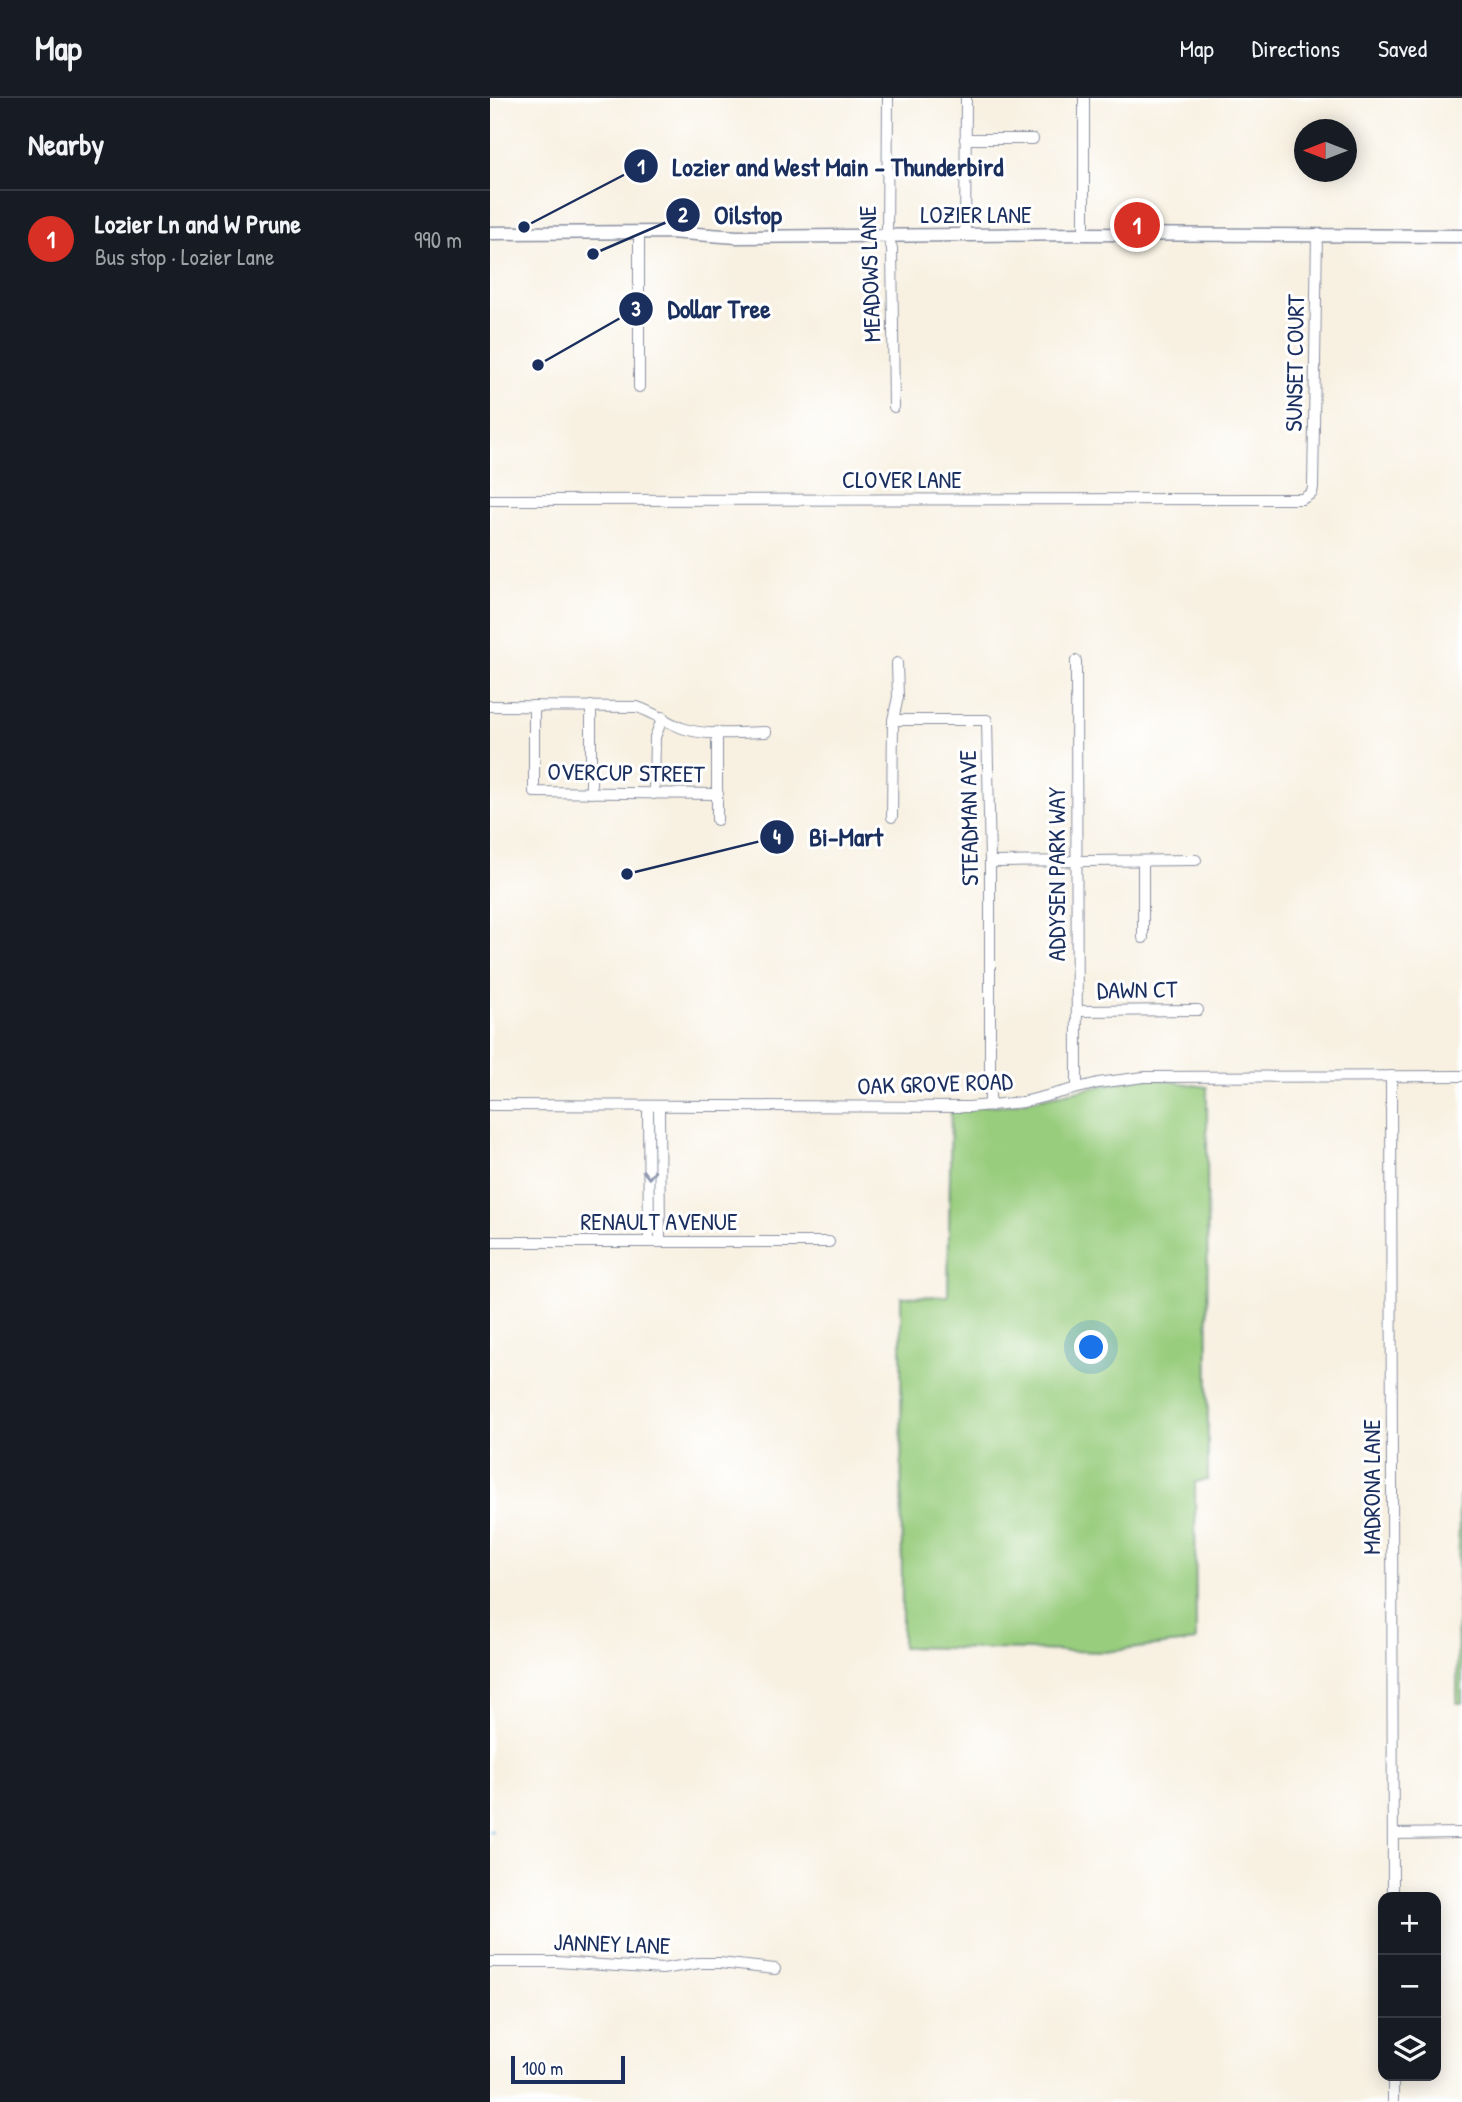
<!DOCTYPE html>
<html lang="en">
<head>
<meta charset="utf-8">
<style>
	:root { --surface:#171b24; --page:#242831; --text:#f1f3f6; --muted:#9ea1a6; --line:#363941; --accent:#d93025 }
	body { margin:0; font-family:"Patrick Hand",sans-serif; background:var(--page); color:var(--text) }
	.controls { position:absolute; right:21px; bottom:21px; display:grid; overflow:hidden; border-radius:14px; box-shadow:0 4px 18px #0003 }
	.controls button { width:63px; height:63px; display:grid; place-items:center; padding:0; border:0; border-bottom:2px solid var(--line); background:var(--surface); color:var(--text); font:35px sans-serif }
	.compass { position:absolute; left:804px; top:21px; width:63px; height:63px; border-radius:50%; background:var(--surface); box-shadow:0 4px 18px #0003; rotate:270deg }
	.scale { position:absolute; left:21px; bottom:18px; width:114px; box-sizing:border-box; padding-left:7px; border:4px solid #1b2f5e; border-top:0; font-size:19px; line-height:24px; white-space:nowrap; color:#1b2f5e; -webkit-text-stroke:5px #fff; paint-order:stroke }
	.you { position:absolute; left:602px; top:1250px; width:24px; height:24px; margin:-18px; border:5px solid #fff; border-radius:50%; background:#1a73e8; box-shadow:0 0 0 10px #1a73e833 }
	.badge { display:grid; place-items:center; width:46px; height:46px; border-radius:50%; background:var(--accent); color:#fff; font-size:23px; font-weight:700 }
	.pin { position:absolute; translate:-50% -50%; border:4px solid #fff; box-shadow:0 2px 7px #0006 }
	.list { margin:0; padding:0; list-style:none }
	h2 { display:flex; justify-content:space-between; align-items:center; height:91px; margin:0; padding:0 28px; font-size:30px }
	h2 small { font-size:23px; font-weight:400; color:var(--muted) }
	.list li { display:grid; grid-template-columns:46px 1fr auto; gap:21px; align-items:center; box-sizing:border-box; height:98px; padding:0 28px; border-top:2px solid var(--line) }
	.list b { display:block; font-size:26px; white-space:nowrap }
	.list p { margin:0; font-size:23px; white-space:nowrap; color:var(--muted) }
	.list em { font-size:23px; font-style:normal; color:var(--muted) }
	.icon { flex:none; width:38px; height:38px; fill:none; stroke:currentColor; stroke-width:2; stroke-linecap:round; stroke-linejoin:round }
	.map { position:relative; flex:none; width:972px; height:2004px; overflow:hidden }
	header { display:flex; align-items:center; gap:42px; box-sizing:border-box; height:98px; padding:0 35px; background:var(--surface); border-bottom:2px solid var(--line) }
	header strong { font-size:33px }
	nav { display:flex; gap:38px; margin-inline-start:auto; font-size:24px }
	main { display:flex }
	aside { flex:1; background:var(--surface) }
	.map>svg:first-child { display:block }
	.green { fill:#99cd7e; stroke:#5a7e6e; stroke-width:2 }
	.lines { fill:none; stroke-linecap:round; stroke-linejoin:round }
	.stream { stroke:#6cb5e3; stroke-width:2.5 }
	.minor-casing { stroke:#8a90a0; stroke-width:12 }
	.major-casing { stroke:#8a90a0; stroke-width:15 }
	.minor { stroke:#fff; stroke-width:10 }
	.major { stroke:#fff; stroke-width:12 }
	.oneway { stroke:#8d97ae }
	.labels { text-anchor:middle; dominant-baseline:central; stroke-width:6; stroke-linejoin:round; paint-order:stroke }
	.street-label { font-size:24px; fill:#1b2f5e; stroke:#fff }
	.leader { fill:none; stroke:#1b2f5e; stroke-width:2.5 }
	.callout-dot { fill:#1b2f5e; stroke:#fff; stroke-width:2.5 }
	.mark-label { font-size:21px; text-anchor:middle; font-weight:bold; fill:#fff }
	.callout-label { font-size:26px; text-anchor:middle; font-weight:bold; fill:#1b2f5e; stroke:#fff; stroke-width:6; stroke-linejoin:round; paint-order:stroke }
</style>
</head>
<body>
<header>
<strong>Map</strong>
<nav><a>Map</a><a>Directions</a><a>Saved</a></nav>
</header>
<main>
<aside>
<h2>Nearby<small></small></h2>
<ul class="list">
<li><span class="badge">1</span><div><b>Lozier Ln and W Prune</b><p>Bus stop · Lozier Lane</p></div><em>990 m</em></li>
</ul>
</aside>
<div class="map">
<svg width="972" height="2004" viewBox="0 0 972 2004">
	<rect width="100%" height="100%" fill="#fff"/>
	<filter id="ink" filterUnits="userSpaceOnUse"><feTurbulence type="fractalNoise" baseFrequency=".0143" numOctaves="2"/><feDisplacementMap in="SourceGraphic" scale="14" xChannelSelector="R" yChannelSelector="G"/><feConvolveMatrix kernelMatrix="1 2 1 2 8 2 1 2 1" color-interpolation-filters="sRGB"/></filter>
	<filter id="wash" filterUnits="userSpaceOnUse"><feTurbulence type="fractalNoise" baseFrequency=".00686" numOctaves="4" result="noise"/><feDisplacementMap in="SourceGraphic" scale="28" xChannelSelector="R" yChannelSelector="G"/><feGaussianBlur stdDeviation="1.57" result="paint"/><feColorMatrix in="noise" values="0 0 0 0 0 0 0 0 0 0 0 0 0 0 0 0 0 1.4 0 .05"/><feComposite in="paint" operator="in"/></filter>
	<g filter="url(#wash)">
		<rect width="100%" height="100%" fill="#f8f1e2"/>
		<g class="green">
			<polygon points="654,979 717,989 718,1382 705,1384 706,1543 615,1554 412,1549 411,1199 458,1198 461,1009 516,1007"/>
			<polygon points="969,1399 972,1399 972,1605 967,1605"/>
		</g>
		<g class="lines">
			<polyline class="stream" points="0,1733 2,1733"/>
		</g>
	</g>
	<g filter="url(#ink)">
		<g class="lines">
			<g class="minor-casing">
				<g id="minor">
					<polyline points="398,0 397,138 402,150 404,309"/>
					<polyline points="594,0 594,136"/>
					<polyline points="475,41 543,41"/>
					<polyline points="149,134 149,289"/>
					<polyline points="475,138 476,0"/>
					<polyline points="0,402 812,401 822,395 823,389 827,136"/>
					<polyline points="586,563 587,990"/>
					<path d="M0,608L147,609C163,614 176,624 192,630C217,639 250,634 276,634"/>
					<polyline points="44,608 44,694 228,696"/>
					<polyline points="403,622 408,599 407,565"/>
					<polyline points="227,634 227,722"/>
					<polyline points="101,695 101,608"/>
					<polyline points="164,696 165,639 173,619"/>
					<polyline points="402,719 403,622 497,622 500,764 500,1008"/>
					<polyline points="653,763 653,840"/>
					<polyline points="500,764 706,762"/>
					<polyline points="587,913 708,912"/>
					<polyline points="901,978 903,1799"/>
					<polyline points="0,1007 479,1009 533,1004 608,985 654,979 972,978"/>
					<polyline points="158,1009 159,1144"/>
					<polyline points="169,1009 170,1144"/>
					<polyline points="0,1144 339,1144"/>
					<polyline points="903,1736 972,1735"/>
					<polyline points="0,1864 67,1864 172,1871 209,1865 230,1865 285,1871"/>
					<polyline points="903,1978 903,2004"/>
				</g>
			</g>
			<g class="major-casing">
				<polyline id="major" points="0,135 179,134 247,139 594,136 972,138"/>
			</g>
			<use href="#minor" class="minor"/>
			<use href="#major" class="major"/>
		</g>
		<defs><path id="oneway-chevron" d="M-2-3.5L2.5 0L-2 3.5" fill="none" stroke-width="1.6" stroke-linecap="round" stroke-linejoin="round" transform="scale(1.75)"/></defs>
		<use class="oneway" href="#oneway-chevron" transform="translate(159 1076) rotate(90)"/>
	</g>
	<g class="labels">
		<g class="street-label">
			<text x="486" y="116">LOZIER LANE</text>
			<text transform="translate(379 176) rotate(-92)">MEADOWS LANE</text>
			<text transform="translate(804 265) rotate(-89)">SUNSET COURT</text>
			<text x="412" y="381">CLOVER LANE</text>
			<text transform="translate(136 674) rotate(1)">OVERCUP STREET</text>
			<text transform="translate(478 720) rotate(-91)">STEADMAN AVE</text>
			<text transform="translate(566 776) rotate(-90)">ADDYSEN PARK WAY</text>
			<text transform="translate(647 891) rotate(-1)">DAWN CT</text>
			<text transform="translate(445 985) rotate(-2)">OAK GROVE ROAD</text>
			<text x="169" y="1123">RENAULT AVENUE</text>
			<text transform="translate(881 1389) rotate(-90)">MADRONA LANE</text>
			<text transform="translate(122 1845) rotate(2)">JANNEY LANE</text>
		</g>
	</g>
	<path class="leader" d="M34 129L151 68M103 156L193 117M48 267L146 211M137 776L287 739"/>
	<g class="callout-dot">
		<circle cx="34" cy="129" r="7"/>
		<circle cx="103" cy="156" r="7"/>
		<circle cx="48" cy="267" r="7"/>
		<circle cx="137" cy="776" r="7"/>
		<circle cx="151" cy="68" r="18"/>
		<circle cx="193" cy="117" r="18"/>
		<circle cx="146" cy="211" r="18"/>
		<circle cx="287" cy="739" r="18"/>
	</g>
	<g class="mark-label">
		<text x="151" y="76">1</text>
		<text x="193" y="124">2</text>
		<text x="146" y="218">3</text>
		<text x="287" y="746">4</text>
	</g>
	<g class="callout-label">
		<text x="348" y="78">Lozier and West Main - Thunderbird</text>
		<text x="258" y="126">Oilstop</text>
		<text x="229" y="220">Dollar Tree</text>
		<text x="356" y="748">Bi-Mart</text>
	</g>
</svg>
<div class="controls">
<button>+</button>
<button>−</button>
<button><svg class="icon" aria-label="layers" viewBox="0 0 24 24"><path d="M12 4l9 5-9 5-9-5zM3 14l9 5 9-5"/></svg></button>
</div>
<svg class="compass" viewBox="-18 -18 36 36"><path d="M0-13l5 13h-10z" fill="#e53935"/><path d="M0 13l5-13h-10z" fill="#9ea1a6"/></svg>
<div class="scale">100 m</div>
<div class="you"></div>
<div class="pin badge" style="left:647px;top:127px">1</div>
</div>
</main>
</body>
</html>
